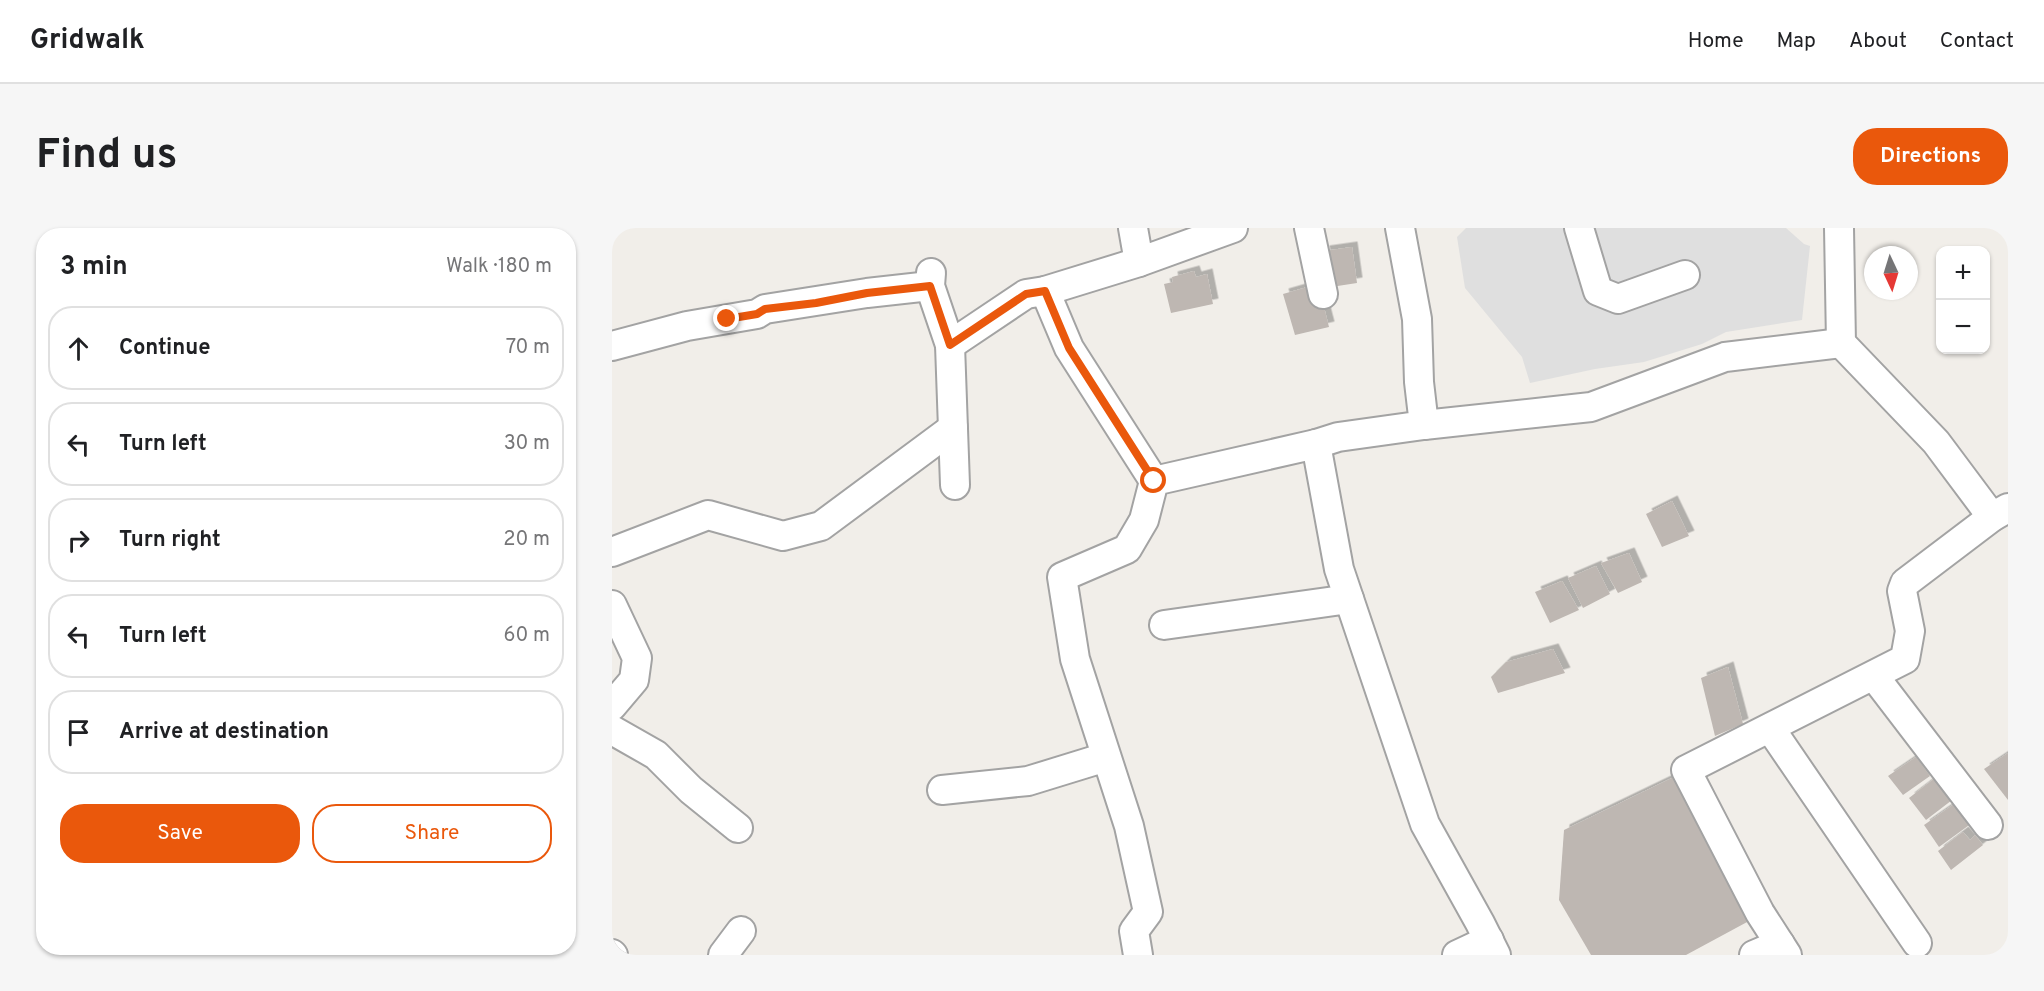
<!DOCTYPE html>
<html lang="en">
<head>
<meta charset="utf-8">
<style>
	:root { --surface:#fff; --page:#f6f6f6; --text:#202124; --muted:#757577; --line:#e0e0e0; --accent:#ea580c }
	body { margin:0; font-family:Overpass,sans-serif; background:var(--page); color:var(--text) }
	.controls { position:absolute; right:18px; top:18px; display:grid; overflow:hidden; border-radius:12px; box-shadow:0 2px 4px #0004 }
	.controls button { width:54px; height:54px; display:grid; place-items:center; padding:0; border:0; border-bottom:2px solid var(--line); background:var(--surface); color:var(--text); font:30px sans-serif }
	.compass { position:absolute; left:1252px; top:18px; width:54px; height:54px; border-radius:50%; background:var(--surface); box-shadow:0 2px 4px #0004; rotate:176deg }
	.stop { position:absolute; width:18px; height:18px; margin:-14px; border:4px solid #ea580c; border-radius:50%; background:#fff }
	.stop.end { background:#ea580c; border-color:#fff; box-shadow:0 2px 6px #0008 }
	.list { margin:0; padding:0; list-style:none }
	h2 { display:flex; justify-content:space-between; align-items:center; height:78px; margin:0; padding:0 24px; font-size:26px }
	h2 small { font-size:20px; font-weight:400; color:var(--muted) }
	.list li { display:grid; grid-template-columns:39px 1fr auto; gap:18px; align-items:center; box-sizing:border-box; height:84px; margin:0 12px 12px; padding:0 12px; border:2px solid var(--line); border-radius:24px }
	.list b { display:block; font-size:22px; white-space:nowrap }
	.list em { font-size:20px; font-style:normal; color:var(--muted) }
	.actions { display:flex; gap:12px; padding:18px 24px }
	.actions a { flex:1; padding:14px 0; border:2px solid var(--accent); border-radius:24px; text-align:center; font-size:21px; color:var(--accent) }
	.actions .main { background:var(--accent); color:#fff }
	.icon { flex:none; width:33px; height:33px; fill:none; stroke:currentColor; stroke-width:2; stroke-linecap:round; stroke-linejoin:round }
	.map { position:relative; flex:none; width:1396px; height:727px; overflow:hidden; border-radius:24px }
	header { display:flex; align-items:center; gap:36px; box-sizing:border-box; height:84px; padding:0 30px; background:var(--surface); border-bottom:2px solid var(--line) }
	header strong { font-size:28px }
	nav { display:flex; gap:33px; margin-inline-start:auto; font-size:21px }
	.intro { display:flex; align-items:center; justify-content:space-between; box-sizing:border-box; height:144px; padding:0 36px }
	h1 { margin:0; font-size:42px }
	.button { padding:15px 27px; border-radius:24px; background:var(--accent); color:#fff; font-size:21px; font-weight:700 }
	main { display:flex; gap:36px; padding:0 36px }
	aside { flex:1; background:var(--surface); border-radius:24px; box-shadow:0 2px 4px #0004 }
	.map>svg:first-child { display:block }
	.residential { fill:#dfdfdf }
	.building { fill:#beb7b2; filter:url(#shadow) }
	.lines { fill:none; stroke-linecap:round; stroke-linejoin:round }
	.minor-casing { stroke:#a3a3a3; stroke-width:32 }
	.minor { stroke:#fff; stroke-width:28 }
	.route { stroke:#ea580c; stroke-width:8 }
</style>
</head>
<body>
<header>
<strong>Gridwalk</strong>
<nav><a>Home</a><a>Map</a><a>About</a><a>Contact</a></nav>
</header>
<div class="intro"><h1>Find us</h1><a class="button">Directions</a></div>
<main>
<aside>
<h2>3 min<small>Walk · 180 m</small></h2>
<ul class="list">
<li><svg class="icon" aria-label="ahead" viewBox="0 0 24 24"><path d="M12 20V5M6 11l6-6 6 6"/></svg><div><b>Continue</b></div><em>70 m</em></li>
<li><svg class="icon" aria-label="left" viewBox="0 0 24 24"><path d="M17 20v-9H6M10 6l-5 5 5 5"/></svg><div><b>Turn left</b></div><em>30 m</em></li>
<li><svg class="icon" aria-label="right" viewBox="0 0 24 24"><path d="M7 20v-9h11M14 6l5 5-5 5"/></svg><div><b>Turn right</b></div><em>20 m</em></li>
<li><svg class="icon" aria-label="left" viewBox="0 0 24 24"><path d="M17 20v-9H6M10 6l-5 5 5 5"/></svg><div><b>Turn left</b></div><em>60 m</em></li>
<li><svg class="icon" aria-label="arrive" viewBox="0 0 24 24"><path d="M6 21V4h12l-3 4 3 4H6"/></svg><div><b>Arrive at destination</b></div></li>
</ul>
<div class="actions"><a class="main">Save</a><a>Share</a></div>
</aside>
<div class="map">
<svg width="1396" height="727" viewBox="0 0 1396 727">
	<defs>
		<filter id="shadow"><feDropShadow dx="5.5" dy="-5.5" stdDeviation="0" flood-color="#0004"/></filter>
	</defs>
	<rect width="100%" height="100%" fill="#f1eee9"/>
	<polygon class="residential" points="854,0 1174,0 1192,16 1198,18 1190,92 1114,104 1090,116 1032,134 983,141 918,155 910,129 853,60 845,9"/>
	<g class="building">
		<polygon points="740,19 745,55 719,59 712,23"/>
		<polygon points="582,43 584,49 595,46 601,76 559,85 552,56 561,54 560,49"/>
		<polygon points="706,56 717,99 683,107 671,66"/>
		<polygon points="1060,273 1077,308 1050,319 1034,286"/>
		<polygon points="1017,325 1030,354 1006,365 989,335"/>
		<polygon points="984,338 998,366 971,380 956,350"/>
		<polygon points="950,353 967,382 938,395 923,364"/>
		<polygon points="941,421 953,445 886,465 879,449 894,434"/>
		<polygon points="1116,439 1131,496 1103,508 1089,450"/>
		<polygon points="1396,525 1396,572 1372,541"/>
		<polygon points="1304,529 1318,548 1291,567 1276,548"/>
		<polygon points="1327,547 1344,569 1314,592 1297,570"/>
		<polygon points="1064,548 1137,693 1074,727 979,727 947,672 952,602"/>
		<polygon points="1345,574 1360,595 1327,619 1312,597"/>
		<polygon points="1351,604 1358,612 1363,607 1371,617 1339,642 1326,623"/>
	</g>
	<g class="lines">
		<g class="minor-casing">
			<g id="minor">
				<polyline points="521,0 527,34"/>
				<polyline points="697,0 711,66"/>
				<polyline points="967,0 986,63 1006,71 1073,47"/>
				<polyline points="1227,0 1229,115 1324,214 1380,289"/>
				<polyline points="319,45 318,58 338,117 343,257"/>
				<polyline points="433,63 457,120 542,253"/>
				<polyline points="338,117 414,66 433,63 527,34 621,0"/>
				<polyline points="0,118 75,98 145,86 153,81 255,65 318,58"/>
				<polyline points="812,197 979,179 1113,129 1229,115"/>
				<polyline points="704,216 727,341 813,596 868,695 884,727"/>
				<polyline points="0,324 96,287 171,308 209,298 341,200"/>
				<polyline points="0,377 25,430 22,452 0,478"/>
				<polyline points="552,397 737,371"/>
				<polyline points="1262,448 1376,597"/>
				<polyline points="1158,500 1305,715"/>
				<polyline points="0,502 44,527 79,562 126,600"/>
				<polyline points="330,562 416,553 494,529"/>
				<polyline points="0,726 1,727"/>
				<polyline points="111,727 129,703"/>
				<polyline points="526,727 522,703 536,684 517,598 463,431 450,349 515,321 532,292 542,253 704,216 726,209 812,197 807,154 805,91 788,0"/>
				<polyline points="845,727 877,712"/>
				<polyline points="1142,727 1168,716"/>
				<polyline points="1175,727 1148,685 1074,542 1293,431 1298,403 1290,363 1293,355 1380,289 1396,280"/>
			</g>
		</g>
		<use href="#minor" class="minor"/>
	</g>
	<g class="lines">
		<polyline class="route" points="115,91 145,86 153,81 204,75 255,65 318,58 338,117 414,66 433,63 457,120 542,253"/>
	</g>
</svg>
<div class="controls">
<button>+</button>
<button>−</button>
</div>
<svg class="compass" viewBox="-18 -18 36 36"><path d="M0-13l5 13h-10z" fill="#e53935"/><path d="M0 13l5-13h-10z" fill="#757577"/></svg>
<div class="stop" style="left:542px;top:253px"></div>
<div class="stop end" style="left:115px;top:91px"></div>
</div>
</main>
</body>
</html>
